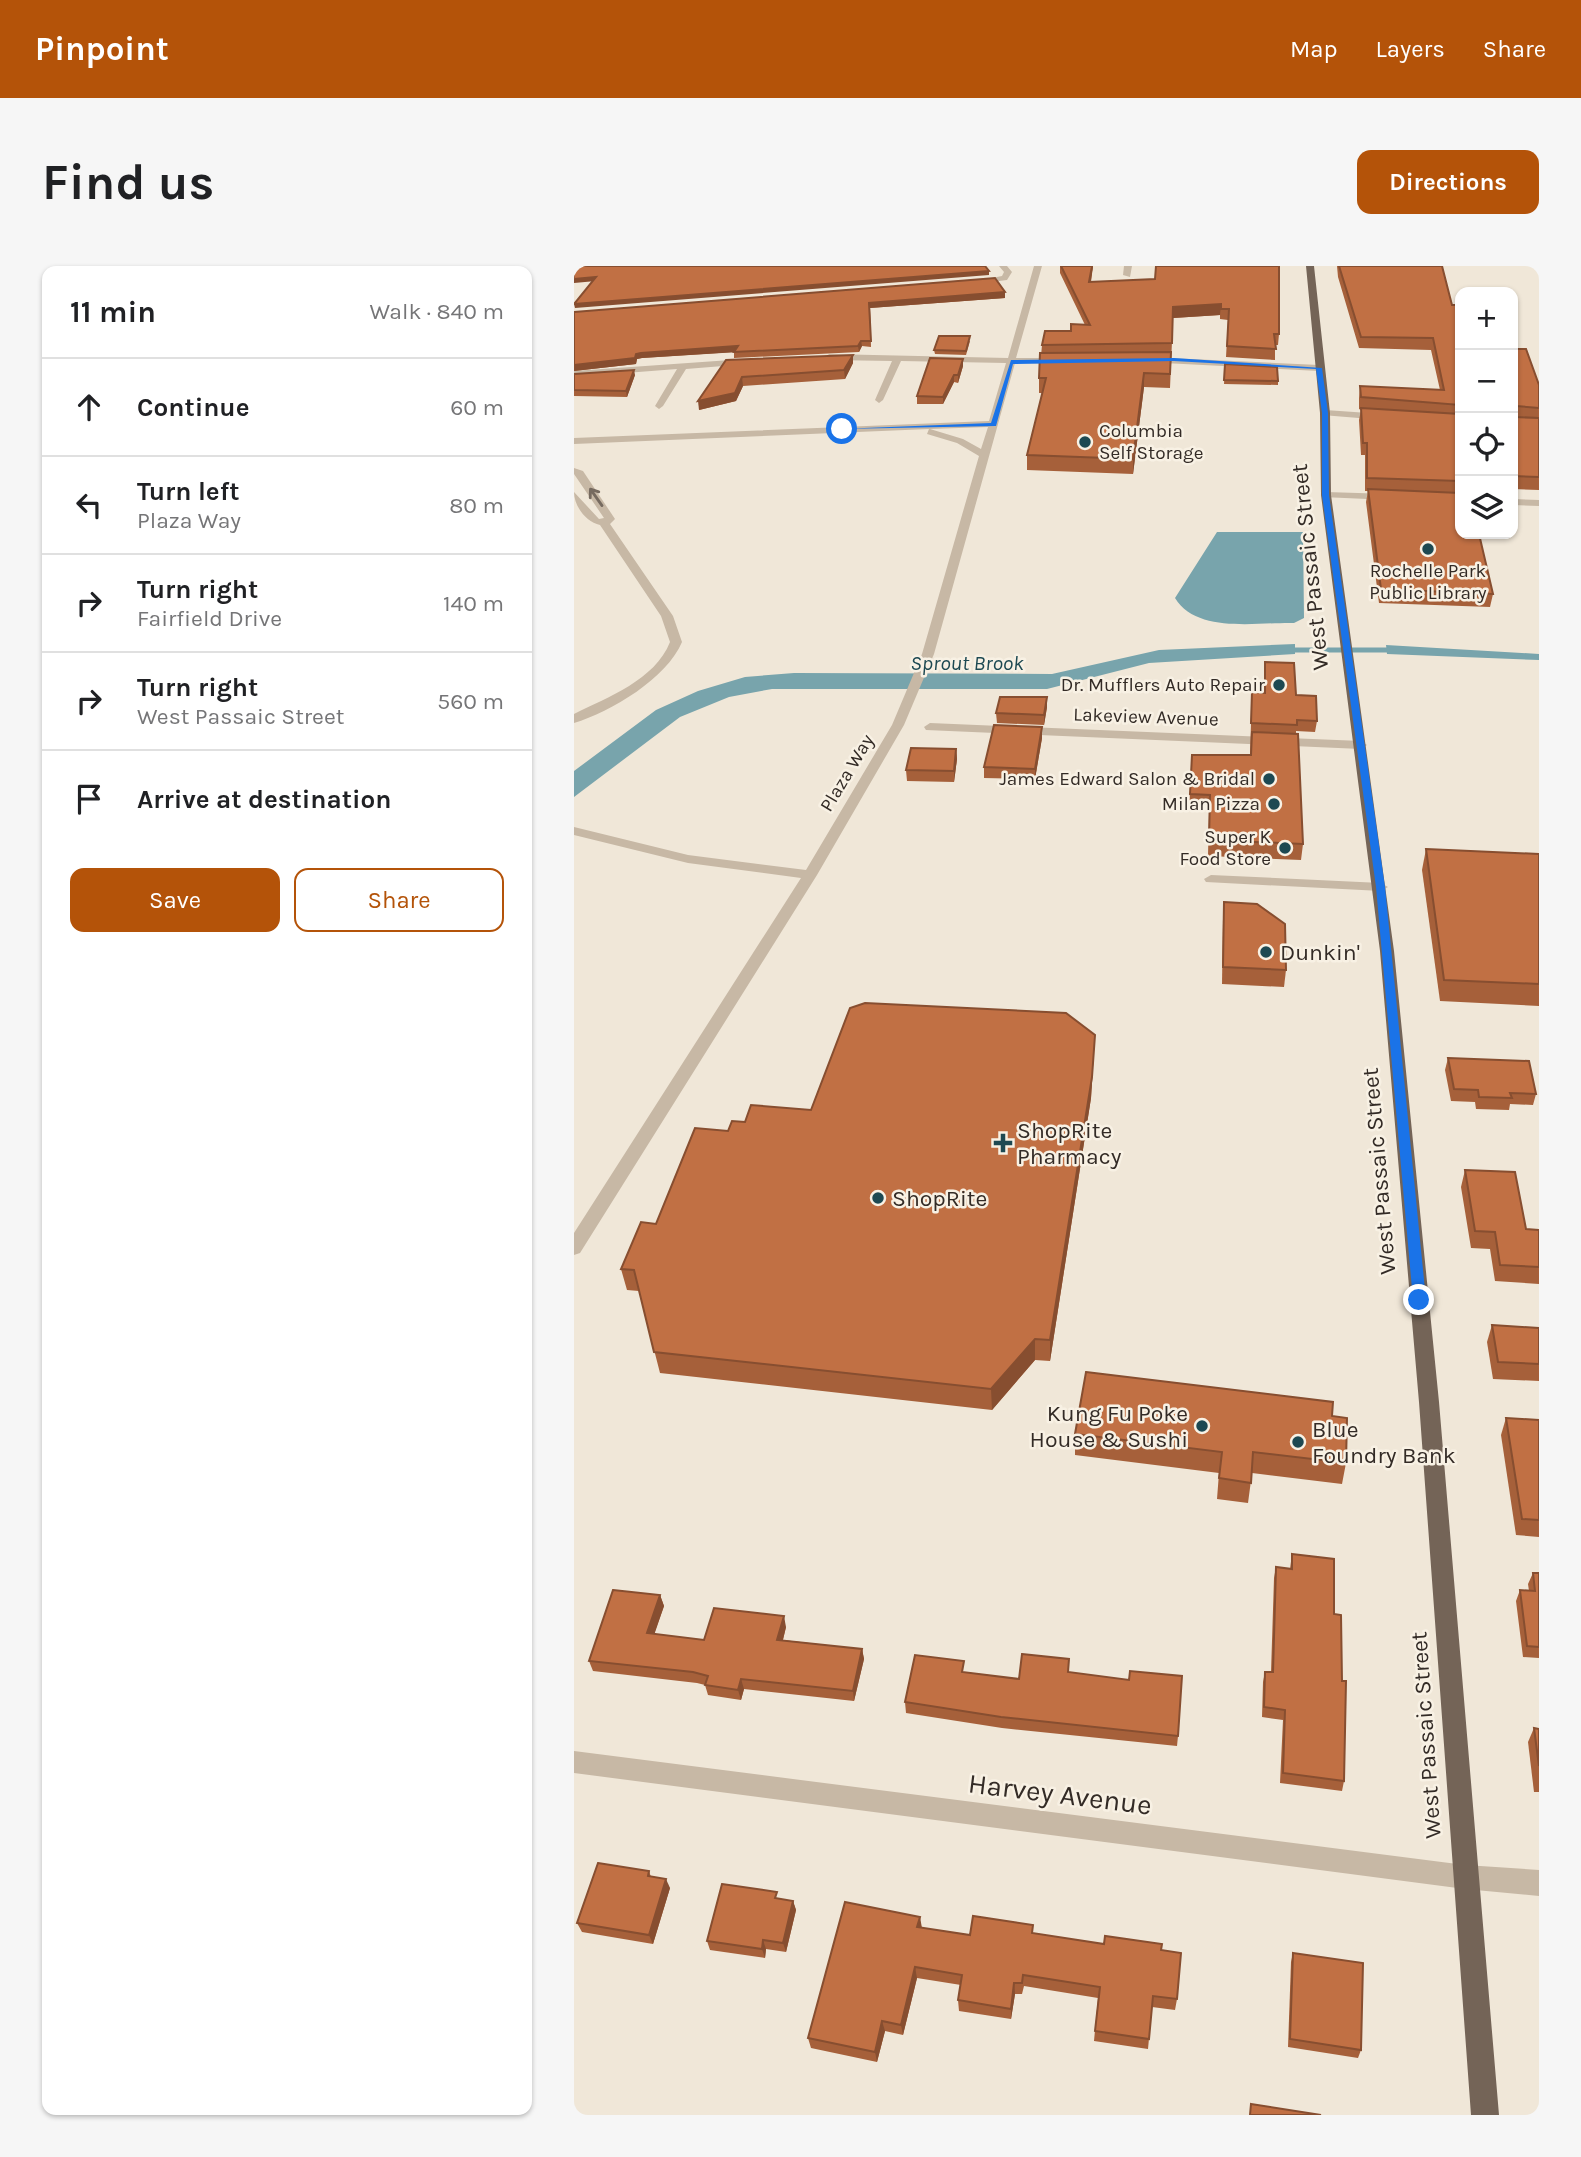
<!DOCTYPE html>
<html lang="en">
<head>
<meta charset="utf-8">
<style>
	:root { --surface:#fff; --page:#f6f6f6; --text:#202124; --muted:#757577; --line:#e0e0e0; --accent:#b45309 }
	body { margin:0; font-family:Karla,sans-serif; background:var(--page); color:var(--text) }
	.controls { position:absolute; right:21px; top:21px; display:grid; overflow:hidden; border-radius:14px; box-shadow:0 2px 5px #0004 }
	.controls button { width:63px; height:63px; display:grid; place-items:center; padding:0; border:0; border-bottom:2px solid var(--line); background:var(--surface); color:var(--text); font:35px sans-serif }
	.stop { position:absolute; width:21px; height:21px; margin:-16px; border:5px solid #1a73e8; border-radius:50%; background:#fff }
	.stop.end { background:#1a73e8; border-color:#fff; box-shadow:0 2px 7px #0008 }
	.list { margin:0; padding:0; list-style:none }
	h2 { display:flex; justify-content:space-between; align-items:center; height:91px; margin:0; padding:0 28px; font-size:30px }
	h2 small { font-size:23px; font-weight:400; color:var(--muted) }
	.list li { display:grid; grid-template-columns:46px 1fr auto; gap:21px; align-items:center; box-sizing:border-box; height:98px; padding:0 28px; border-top:2px solid var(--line) }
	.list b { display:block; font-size:26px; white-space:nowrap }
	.list p { margin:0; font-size:23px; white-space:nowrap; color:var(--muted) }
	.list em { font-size:23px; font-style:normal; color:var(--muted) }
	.actions { display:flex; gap:14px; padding:21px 28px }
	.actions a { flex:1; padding:16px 0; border:2px solid var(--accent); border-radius:14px; text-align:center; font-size:24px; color:var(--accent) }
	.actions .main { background:var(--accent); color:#fff }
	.icon { flex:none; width:38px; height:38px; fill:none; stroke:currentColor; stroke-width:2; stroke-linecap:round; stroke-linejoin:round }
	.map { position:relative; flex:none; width:965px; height:1849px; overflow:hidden; border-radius:14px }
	header { display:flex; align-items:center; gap:42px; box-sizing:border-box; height:98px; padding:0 35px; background:var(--accent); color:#fff }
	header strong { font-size:33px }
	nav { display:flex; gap:38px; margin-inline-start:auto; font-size:24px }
	.intro { display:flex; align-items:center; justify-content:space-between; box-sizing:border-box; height:168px; padding:0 42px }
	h1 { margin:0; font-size:49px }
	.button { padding:18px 32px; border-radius:14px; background:var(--accent); color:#fff; font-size:24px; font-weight:700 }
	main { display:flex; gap:42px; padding:0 42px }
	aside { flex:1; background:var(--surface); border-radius:14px; box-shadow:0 2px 5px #0004 }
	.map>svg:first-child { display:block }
	.water { fill:#78a4ac }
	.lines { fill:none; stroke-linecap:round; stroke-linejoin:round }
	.stream { stroke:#78a4ac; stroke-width:5 }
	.minor { fill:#c7b8a5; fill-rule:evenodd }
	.major { fill:#746457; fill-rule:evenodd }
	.wall { fill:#a6603a }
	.shaded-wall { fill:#874e30 }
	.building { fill:#c17044; stroke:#874e30; stroke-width:2 }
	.oneway { stroke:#766a5f }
	.route { fill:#1a73e8 }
	.poi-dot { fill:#1d4952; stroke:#f8f1e4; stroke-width:2.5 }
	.labels { text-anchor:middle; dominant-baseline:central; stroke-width:5; stroke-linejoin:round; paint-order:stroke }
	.far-poi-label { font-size:19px; fill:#332b26; stroke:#f8f1e4; text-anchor:end }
	.far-street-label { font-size:19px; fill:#332b26; stroke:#f8f1e4 }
	.far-water-label { font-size:21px; font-style:italic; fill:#1d4952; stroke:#f8f1e4 }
	.street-label { font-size:23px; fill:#332b26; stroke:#f8f1e4 }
	.poi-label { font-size:23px; fill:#332b26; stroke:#f8f1e4; text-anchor:start }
	.near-street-label { font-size:28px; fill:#332b26; stroke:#f8f1e4 }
</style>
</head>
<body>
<header>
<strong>Pinpoint</strong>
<nav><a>Map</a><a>Layers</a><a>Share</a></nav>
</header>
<div class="intro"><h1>Find us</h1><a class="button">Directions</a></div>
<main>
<aside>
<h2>11 min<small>Walk · 840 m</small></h2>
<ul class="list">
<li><svg class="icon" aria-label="ahead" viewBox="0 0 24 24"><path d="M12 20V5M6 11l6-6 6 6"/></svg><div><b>Continue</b></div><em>60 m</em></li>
<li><svg class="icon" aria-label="left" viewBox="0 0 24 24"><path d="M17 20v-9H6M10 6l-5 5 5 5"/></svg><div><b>Turn left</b><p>Plaza Way</p></div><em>80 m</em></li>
<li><svg class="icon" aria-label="right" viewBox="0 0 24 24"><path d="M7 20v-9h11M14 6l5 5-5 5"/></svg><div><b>Turn right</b><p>Fairfield Drive</p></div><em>140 m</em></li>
<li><svg class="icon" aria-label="right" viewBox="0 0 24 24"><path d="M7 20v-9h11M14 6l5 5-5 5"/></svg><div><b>Turn right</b><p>West Passaic Street</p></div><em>560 m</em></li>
<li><svg class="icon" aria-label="arrive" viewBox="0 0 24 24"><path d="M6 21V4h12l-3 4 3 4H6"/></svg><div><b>Arrive at destination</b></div></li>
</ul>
<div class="actions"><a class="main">Save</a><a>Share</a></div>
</aside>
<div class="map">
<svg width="965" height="1849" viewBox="0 0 965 1849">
	<rect width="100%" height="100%" fill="#f0e7d8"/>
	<g class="water">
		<path d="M643,266H729L730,352L720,357C683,356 623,368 601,332Z"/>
		<polygon points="721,378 721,388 575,397 473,423 198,423 155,431 106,451 0,531 0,505 82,444 124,425 171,411 220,407 478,408 585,384"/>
		<polygon points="812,379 965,388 965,394 813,388"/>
	</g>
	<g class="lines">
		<polyline class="stream" points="709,384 813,384"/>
		<g class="minor">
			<polygon points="425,0 433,0 438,6 433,14 401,18 397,16 428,10 430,6"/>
			<path d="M460,0H468L442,92H489L493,95L489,98L441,97L360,388L330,459L243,609L6,987L0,989V967L227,612L114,597L0,569V561L114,589L232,604L318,459L348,388L405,190L383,177L353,168L355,163L0,178V172L415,155L432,97L327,95L309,134L305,137L301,134L318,95L255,94L251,91L255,88L434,92ZM414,161L407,183L389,173L356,163Z"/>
			<polygon points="550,0 558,0 556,11 549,9"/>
			<polygon points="573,91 745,99 749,102 745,105 570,96"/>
			<polygon points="171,93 174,98 112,103 89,140 85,143 81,140 103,103 0,111 0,105"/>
			<polygon points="751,144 809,148 814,151 809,154 748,149"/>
			<path d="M0,202L9,205L41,253L36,258L99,350L108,376C93,412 37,446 0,457V448C34,431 81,414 96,376L87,350L26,259C12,256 0,240 0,226L25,253L30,252L0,208Z"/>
			<polygon points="752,226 816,228 821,231 816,234 748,231 747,229"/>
			<polygon points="939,233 965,234 965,240 939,239"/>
			<polygon points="356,457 787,475 793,479 787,483 352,464 350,461"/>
			<polygon points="637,609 807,617 814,621 807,625 632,616 630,613"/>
			<polygon points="0,1485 891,1599 965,1604 965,1630 891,1623 0,1507"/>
		</g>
		<polygon class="major" points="732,0 740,0 756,147 757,229 820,685 865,1136 925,1849 897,1849 845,1136 806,685 747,229 746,147"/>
	</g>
	<g class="wall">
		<polygon points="486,0 519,0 517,16 581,13 582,0 705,68 704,79 701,79 701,94 652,91 654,54 646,53 646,49 599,52 596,122 570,121 559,208 453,204 453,189 468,127 465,127 465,112 468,79 511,59 486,7"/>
		<polygon points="763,0 868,0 878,39 886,39 886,268 919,328 916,341 805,337 792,236 794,225 791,225 791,189 787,189 785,154 787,144 785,143 785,132 786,120 866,124 857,84 785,82 764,11"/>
		<polygon points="431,26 431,32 296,42 297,81 288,80 285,86 160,92 160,86 68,92 63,93 62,98 0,105 0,46"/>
		<polygon points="396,75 392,89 361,88 360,84"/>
		<polygon points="939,83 965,119 965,224 939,223"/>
		<polygon points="389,93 389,100 384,117 380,116 369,138 343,138 343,130"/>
		<polygon points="152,94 279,97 271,113 169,120 162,135 125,144"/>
		<polygon points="651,98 704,115 704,119 650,118"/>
		<polygon points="0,108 61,109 53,131 0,130"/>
		<polygon points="691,396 722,429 743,455 741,466 722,465 722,468 729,578 727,594 634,590 635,544 615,543 617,504 676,489 678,426 690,427"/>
		<polygon points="473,441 470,459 423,457 422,447"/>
		<polygon points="468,461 468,472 461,513 410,512 410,501"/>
		<polygon points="382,483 383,493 380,516 333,515 332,504"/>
		<polygon points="852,583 965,588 965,740 866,735 848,604"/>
		<polygon points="650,636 712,704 710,721 648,718 649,652"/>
		<polygon points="521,769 517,832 476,1095 461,1094 418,1144 86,1107 65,1025 53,1024 47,1003 154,865 171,856 237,844"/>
		<polygon points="874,792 962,828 959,839 936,838 935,844 902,843 901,836 877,835 871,804"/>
		<polygon points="891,904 952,963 965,964 965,1018 921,1015 916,983 897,982 887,921"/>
		<polygon points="918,1059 965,1062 965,1115 919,1113 913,1076"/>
		<polygon points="758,1150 772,1197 768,1218 678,1207 674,1237 643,1233 645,1207 501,1189 501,1168"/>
		<polygon points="932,1152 965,1154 965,1271 942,1269 927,1169"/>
		<polygon points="718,1288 760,1348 768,1415 770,1515 768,1525 706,1517 709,1454 688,1451 689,1416 691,1406 697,1406 700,1312 702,1301 716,1303"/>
		<polygon points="959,1307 965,1307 965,1392 949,1391 942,1335 946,1324 955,1325 954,1318"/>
		<polygon points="86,1329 90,1340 80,1368 130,1374 212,1361 209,1374 288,1383 290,1393 280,1435 170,1423 167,1434 134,1429 131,1419 123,1417 19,1405 15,1395"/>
		<polygon points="391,1406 445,1413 495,1406 604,1470 603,1480 428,1462 332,1447 331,1436"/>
		<polygon points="960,1462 965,1463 965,1526 960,1526 954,1476"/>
		<polygon points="75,1605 77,1611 96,1622 79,1678 8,1666 3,1657"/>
		<polygon points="205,1633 219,1635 222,1644 212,1686 192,1683 191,1692 136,1684 133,1675"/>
		<polygon points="459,1659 459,1667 530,1678 587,1684 603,1733 601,1744 578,1741 574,1783 520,1775 524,1732 450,1720 448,1728 441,1728 437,1753 385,1745 384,1734 387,1719 343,1712 329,1769 311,1765 303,1796 237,1782 234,1772 348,1662 396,1669"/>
		<polygon points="719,1687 787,1784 784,1792 714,1781 717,1696"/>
	</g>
	<g class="shaded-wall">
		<polygon points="518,0 519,0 515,27 515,16"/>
		<polygon points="415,5 415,9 1,42 0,38"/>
		<polygon points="22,11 22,15 0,17 0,13"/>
		<polygon points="431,26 431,32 296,42 297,81 295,37"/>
		<polygon points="647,38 646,49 599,52 599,41"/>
		<polygon points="287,75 288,80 285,86 284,80"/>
		<polygon points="164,80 164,86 68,92 63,93 62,98 0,105 0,99 62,88"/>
		<polygon points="279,89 279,97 271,113 270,104"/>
		<polygon points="389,93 389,100 384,117 384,109"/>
		<polygon points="60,104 61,109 53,131 52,125"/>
		<polygon points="570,107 570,121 559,208 559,193"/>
		<polygon points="380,109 380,116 369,138 369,131"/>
		<polygon points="168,111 169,120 162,135 125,144 124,135"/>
		<polygon points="473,431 473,441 470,459 470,449"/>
		<polygon points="468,461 468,472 461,513 461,503"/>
		<polygon points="382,483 383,493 380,516 380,505"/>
		<polygon points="521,769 517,832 476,1095 476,1074"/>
		<polygon points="461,1073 461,1094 418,1144 417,1123"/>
		<polygon points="86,1329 90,1340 77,1378 73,1367"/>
		<polygon points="210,1350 212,1361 206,1385 203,1374"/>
		<polygon points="288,1383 290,1393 280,1435 279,1425"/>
		<polygon points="167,1413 170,1423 167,1434 164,1424"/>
		<polygon points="92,1613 96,1622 79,1678 75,1669"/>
		<polygon points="219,1635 222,1644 212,1686 209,1677"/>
		<polygon points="346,1651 348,1662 343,1661"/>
		<polygon points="189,1674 192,1683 191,1692 188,1683"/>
		<polygon points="341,1701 343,1712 329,1769 327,1759"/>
		<polygon points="440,1717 441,1728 437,1753 437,1743"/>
		<polygon points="308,1755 311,1765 303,1796 301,1786"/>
	</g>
	<g class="building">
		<polygon points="0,0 411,0 415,5 0,38 22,11 0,13"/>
		<polygon points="487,0 518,0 515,16 581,13 582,0 705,0 705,68 700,68 702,83 653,80 655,43 647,43 647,38 599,41 598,77 468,79 471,65 497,65 497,58 516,59"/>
		<polygon points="765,0 868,0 878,39 886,39 886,139 787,131 786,120 870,124 859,72 787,71"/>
		<polygon points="421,12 431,26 295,37 297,75 287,75 284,80 160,86 164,80 67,87 62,88 61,92 0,99 0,46"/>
		<polygon points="365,70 396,70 392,85 360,84"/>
		<polygon points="939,83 952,83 965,119 965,142 942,140 939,143"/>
		<polygon points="597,86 596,108 570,107 559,193 453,189 472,112 465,112 466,87"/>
		<polygon points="279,89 270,104 168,111 161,127 124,135 152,94"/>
		<polygon points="356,92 389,93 384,109 380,109 369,131 343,130"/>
		<polygon points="651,98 703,101 704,115 650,114"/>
		<polygon points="60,104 52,125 0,124 0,108"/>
		<polygon points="787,142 886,148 886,215 793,212 793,177 789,177"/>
		<polygon points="939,143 941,151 965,152 965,211 939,210"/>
		<polygon points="794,223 886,227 886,268 905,268 919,328 807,323"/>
		<polygon points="691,396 720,397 722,429 742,430 743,455 723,454 723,459 677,457 678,426 691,427"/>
		<polygon points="426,431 473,431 470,449 422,447"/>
		<polygon points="420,459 468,461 461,503 410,501"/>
		<polygon points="678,466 724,468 729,578 635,574 636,529 616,528 618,489 677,489"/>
		<polygon points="337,482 382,483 380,505 332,504"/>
		<polygon points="852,583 965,588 965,718 870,714"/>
		<polygon points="650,636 683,638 711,658 712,704 649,701"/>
		<polygon points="291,737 492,747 521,769 518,811 476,1074 461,1073 417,1123 80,1086 60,1004 47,1003 67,956 82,958 121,862 154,865 158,855 171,856 177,839 237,844 276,742"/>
		<polygon points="874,792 955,795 962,828 936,827 938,832 905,831 904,824 880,823"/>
		<polygon points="891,904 941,906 952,963 965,964 965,1001 926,999 921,966 901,965"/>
		<polygon points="918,1059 965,1062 965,1098 924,1096"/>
		<polygon points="512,1106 759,1136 758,1150 773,1152 772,1197 679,1186 677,1217 645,1212 648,1186 501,1168"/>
		<polygon points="932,1152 965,1154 965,1254 948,1253"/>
		<polygon points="718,1288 760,1293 760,1348 767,1349 768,1415 772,1415 770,1515 709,1507 711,1444 690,1441 691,1406 699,1406 702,1301 718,1303"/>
		<polygon points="959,1307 965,1307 965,1381 953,1380 946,1324 961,1325"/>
		<polygon points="39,1324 86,1329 73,1367 130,1374 140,1342 210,1350 203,1374 288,1383 279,1425 167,1413 164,1424 131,1419 134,1410 119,1406 15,1395"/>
		<polygon points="448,1388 495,1393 494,1406 555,1414 556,1405 608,1410 604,1470 427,1451 331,1436 341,1389 390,1395 388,1406 445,1413"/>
		<polygon points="960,1462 965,1463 965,1500"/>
		<polygon points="24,1597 75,1605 74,1610 92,1613 75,1669 3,1657"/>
		<polygon points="148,1618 203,1626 201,1632 219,1635 209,1677 189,1674 188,1683 133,1675"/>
		<polygon points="271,1636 346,1651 343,1661 396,1669 399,1650 459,1659 458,1667 530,1678 531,1670 588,1678 587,1684 607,1687 603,1733 579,1730 575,1773 521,1765 526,1721 449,1709 448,1717 440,1717 437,1743 384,1734 388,1709 341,1701 327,1759 308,1755 301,1786 234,1772"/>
		<polygon points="719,1687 789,1697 787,1784 716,1773"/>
		<polygon points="677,1838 747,1849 676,1849"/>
	</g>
	<defs><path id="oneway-shaft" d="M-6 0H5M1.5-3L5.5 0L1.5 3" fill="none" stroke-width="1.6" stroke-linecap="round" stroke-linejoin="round" transform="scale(1.75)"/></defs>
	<use class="oneway" href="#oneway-shaft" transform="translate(22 231) rotate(-125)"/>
	<polygon class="route" points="600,92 748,102 754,147 755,229 811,621 852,1034 845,1039 839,1034 802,621 748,229 748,147 742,103 600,95 439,98 422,160 265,163 417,157 437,94"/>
	<g class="poi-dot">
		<circle cx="511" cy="176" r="7"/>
		<circle cx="854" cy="283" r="7"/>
		<circle cx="705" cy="419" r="7"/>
		<circle cx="695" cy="513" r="7"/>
		<circle cx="700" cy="538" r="7"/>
		<circle cx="711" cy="582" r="7"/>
		<circle cx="692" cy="686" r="7"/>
		<path d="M425.5 866.5h7v7h7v7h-7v7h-7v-7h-7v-7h7z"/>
		<circle cx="304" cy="932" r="7"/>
		<circle cx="628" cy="1160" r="7"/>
		<circle cx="724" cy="1176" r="7"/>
	</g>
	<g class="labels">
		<g class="far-poi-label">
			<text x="525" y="165" text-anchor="start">Columbia<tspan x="525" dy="22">Self Storage</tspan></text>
			<text x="854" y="305" text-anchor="middle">Rochelle Park<tspan x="854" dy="22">Public Library</tspan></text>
			<text x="691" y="419">Dr. Mufflers Auto Repair</text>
			<text x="681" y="513">James Edward Salon &amp; Bridal</text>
			<text x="686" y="538">Milan Pizza</text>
			<text x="697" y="571">Super K<tspan x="697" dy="22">Food Store</tspan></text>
		</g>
		<g class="far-street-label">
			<text transform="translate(572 451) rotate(2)">Lakeview Avenue</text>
			<text transform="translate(273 507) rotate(-59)">Plaza Way</text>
		</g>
		<g class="far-water-label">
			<text x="393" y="397">Sprout Brook</text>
		</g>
		<g class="street-label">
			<text transform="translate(736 301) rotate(-96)">West Passaic Street</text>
			<text transform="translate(805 905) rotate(-95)">West Passaic Street</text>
			<text transform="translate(852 1469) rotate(-94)">West Passaic Street</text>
		</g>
		<g class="poi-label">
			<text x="706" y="686">Dunkin'</text>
			<text x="443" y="864">ShopRite<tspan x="443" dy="26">Pharmacy</tspan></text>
			<text x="318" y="932">ShopRite</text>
			<text x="614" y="1147" text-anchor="end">Kung Fu Poke<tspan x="614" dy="26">House &amp; Sushi</tspan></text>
			<text x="738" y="1163">Blue<tspan x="738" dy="26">Foundry Bank</tspan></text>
		</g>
		<g class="near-street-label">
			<text transform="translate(486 1528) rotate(7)">Harvey Avenue</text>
		</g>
	</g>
</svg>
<div class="controls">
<button>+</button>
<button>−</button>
<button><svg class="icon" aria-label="locate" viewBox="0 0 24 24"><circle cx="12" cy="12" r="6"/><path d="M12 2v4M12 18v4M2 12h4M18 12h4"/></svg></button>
<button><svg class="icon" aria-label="layers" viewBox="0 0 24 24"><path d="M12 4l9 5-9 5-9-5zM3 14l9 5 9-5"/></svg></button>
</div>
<div class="stop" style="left:268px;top:163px"></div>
<div class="stop end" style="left:845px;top:1034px"></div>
</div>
</main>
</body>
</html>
